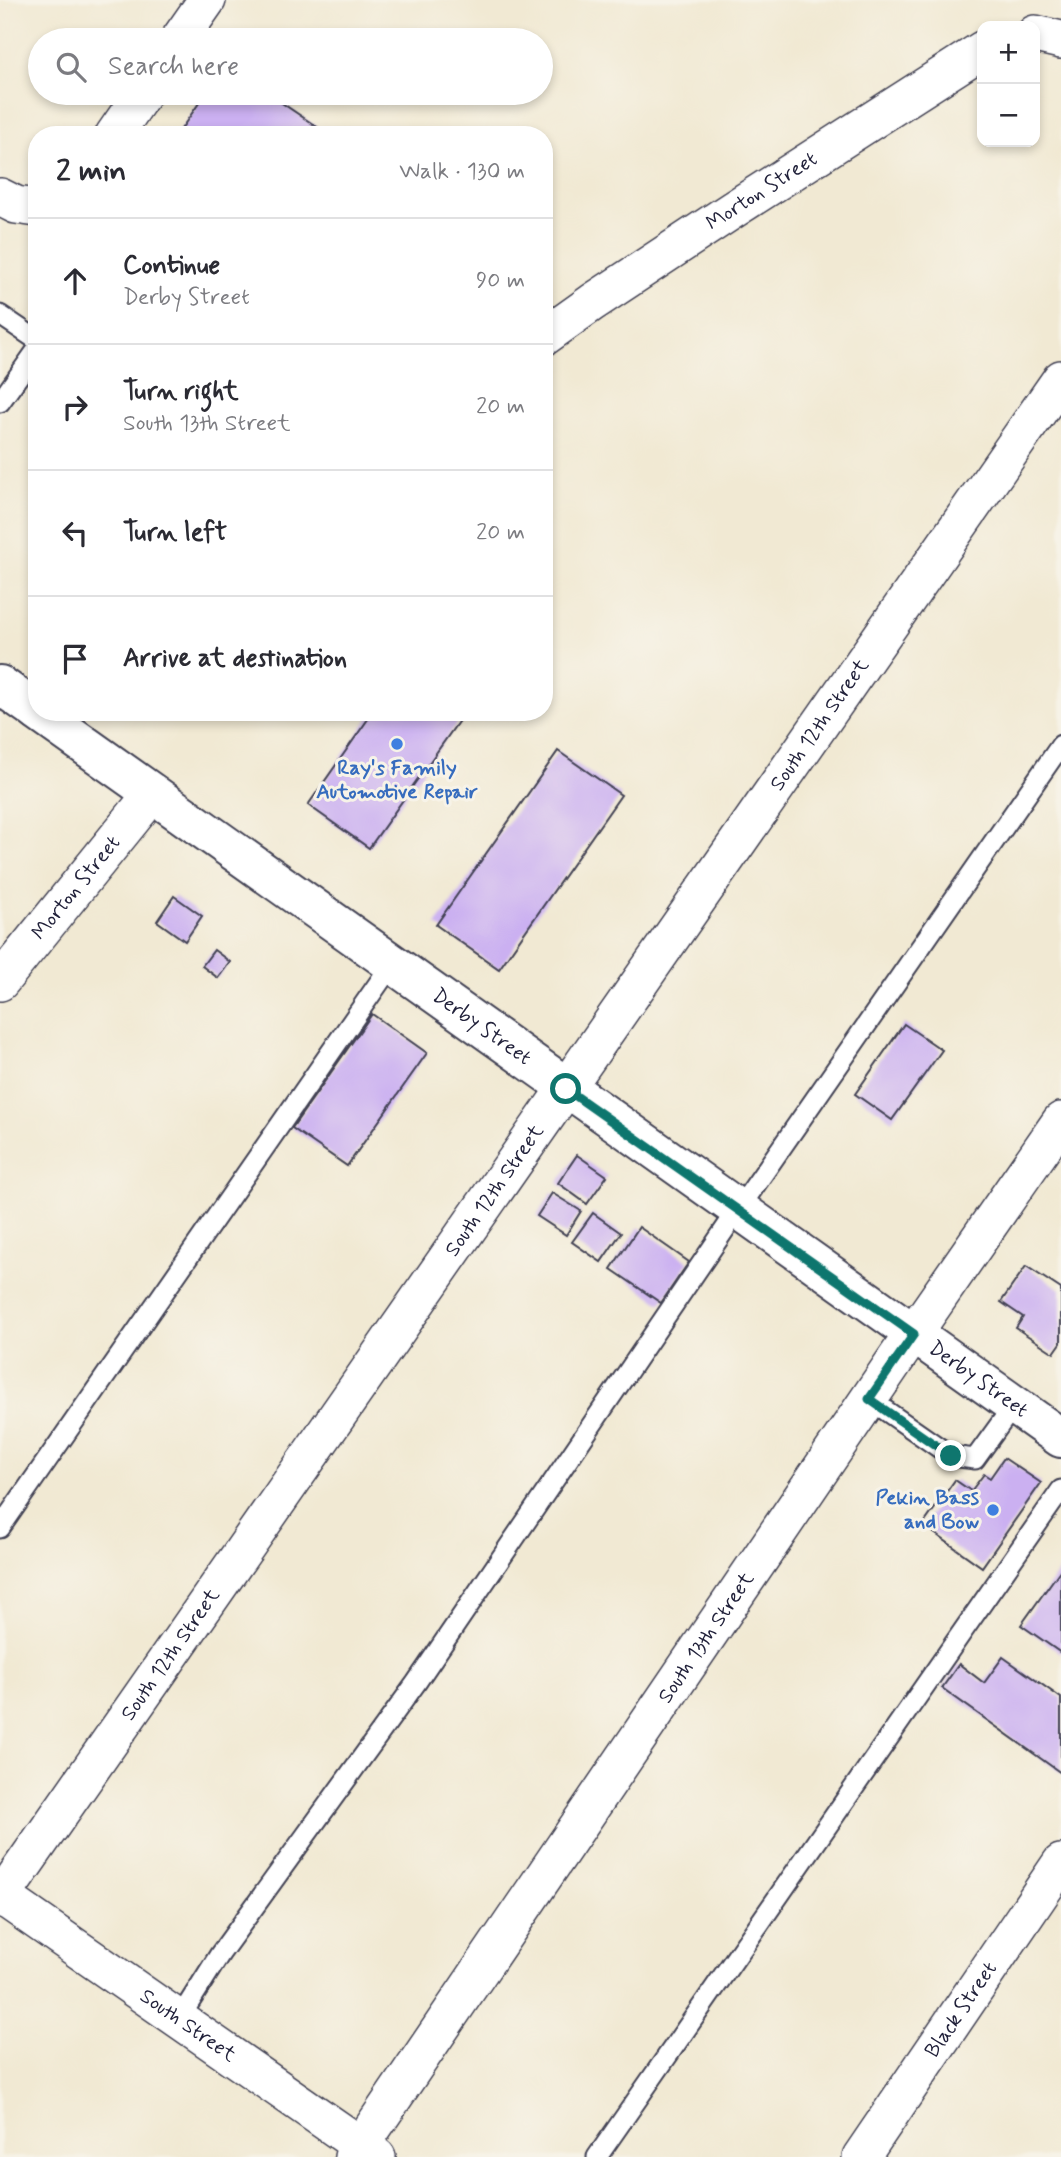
<!DOCTYPE html>
<html lang="en">
<head>
<meta charset="utf-8">
<style>
	:root { --surface:#fff; --page:#f2f2f3; --text:#2b2b33; --muted:#7c7c81; --line:#e1e1e2 }
	body { margin:0; font-family:Mynerve,sans-serif; background:var(--page); color:var(--text) }
	.controls { position:absolute; right:21px; top:21px; display:grid; overflow:hidden; border-radius:14px; box-shadow:0 4px 10px #0003 }
	.controls button { width:63px; height:63px; display:grid; place-items:center; padding:0; border:0; border-bottom:2px solid var(--line); background:var(--surface); color:var(--text); font:35px sans-serif }
	.stop { position:absolute; width:21px; height:21px; margin:-16px; border:5px solid #0f766e; border-radius:50%; background:#fff }
	.stop.end { background:#0f766e; border-color:#fff; box-shadow:0 2px 7px #0008 }
	.list { margin:0; padding:0; list-style:none }
	h2 { display:flex; justify-content:space-between; align-items:center; height:91px; margin:0; padding:0 28px; font-size:30px }
	h2 small { font-size:23px; font-weight:400; color:var(--muted) }
	.list li { display:grid; grid-template-columns:46px 1fr auto; gap:21px; align-items:center; box-sizing:border-box; height:126px; padding:0 28px; border-top:2px solid var(--line) }
	.list b { display:block; font-size:26px; white-space:nowrap }
	.list p { margin:0; font-size:23px; white-space:nowrap; color:var(--muted) }
	.list em { font-size:23px; font-style:normal; color:var(--muted) }
	.icon { flex:none; width:38px; height:38px; fill:none; stroke:currentColor; stroke-width:2; stroke-linecap:round; stroke-linejoin:round }
	.map { position:relative; flex:none; width:1061px; height:2157px; overflow:hidden }
	.search { position:absolute; background:var(--surface); box-shadow:0 4px 10px #0003; left:28px; top:28px; width:525px; height:77px; display:flex; align-items:center; gap:18px; box-sizing:border-box; padding:0 24px; border-radius:38px; color:var(--muted); font-size:26px }
	.panel { position:absolute; background:var(--surface); box-shadow:0 4px 10px #0003; left:28px; top:126px; width:525px; height:595px; border-radius:28px }
	.map>svg:first-child { display:block }
	.building { fill:#cbb0f1 }
	.lines { fill:none; stroke-linecap:round; stroke-linejoin:round }
	.lane-casing { stroke:#414052; stroke-width:23 }
	.street-casing { stroke:#414052; stroke-width:40 }
	.secondary-casing { stroke:#414052; stroke-width:42 }
	.lane { stroke:#fff; stroke-width:19 }
	.street { stroke:#fff; stroke-width:37 }
	.secondary { stroke:#fff; stroke-width:38 }
	.route { stroke:#0f766e; stroke-width:9 }
	.shop-dot { fill:#3f7fe0; stroke:#f7f3e8; stroke-width:2.5 }
	.labels { text-anchor:middle; dominant-baseline:central; stroke-width:6; stroke-linejoin:round; paint-order:stroke }
	.street-label { font-size:21px; fill:#22223b; stroke:#f7f3e8 }
	.shop-label { font-size:21px; font-weight:bold; fill:#366cbe; stroke:#f7f3e8 }
</style>
</head>
<body>
<div class="map">
<svg width="1061" height="2157" viewBox="0 0 1061 2157">
	<rect width="100%" height="100%" fill="#f7f3e8"/>
	<filter id="ink" filterUnits="userSpaceOnUse"><feTurbulence type="fractalNoise" baseFrequency=".0143" numOctaves="2"/><feDisplacementMap in="SourceGraphic" scale="14" xChannelSelector="R" yChannelSelector="G"/><feConvolveMatrix kernelMatrix="1 2 1 2 8 2 1 2 1" color-interpolation-filters="sRGB"/></filter>
	<filter id="wash" filterUnits="userSpaceOnUse"><feTurbulence type="fractalNoise" baseFrequency=".00686" numOctaves="4" result="noise"/><feDisplacementMap in="SourceGraphic" scale="28" xChannelSelector="R" yChannelSelector="G"/><feGaussianBlur stdDeviation="1.57" result="paint"/><feColorMatrix in="noise" values="0 0 0 0 0 0 0 0 0 0 0 0 0 0 0 0 0 1.4 0 .05"/><feComposite in="paint" operator="in"/></filter>
	<g filter="url(#wash)">
		<rect width="100%" height="100%" fill="#f1e9d3"/>
		<g id="blocks">
			<g class="building">
				<polygon points="206,93 267,93 329,135 177,135"/>
				<polygon points="373,712 465,712 369,848 308,805"/>
				<polygon points="558,751 621,795 499,969 436,925"/>
				<polygon points="174,896 202,916 185,941 157,921"/>
				<polygon points="214,950 230,962 218,978 202,966"/>
				<polygon points="372,1014 427,1053 347,1166 292,1128"/>
				<polygon points="904,1024 942,1050 892,1120 855,1094"/>
				<polygon points="577,1155 607,1176 587,1204 558,1183"/>
				<polygon points="552,1193 581,1211 566,1235 537,1216"/>
				<polygon points="593,1213 621,1233 601,1262 572,1242"/>
				<polygon points="639,1227 689,1262 661,1303 611,1269"/>
				<polygon points="1026,1266 1061,1289 1061,1343 1054,1353 1016,1328 1023,1317 1001,1302"/>
				<polygon points="1004,1458 1041,1483 982,1567 923,1525 955,1480 971,1491 984,1474 990,1478"/>
				<polygon points="1061,1569 1061,1653 1021,1625"/>
				<polygon points="1003,1657 1061,1698 1061,1773 942,1688 959,1664 984,1683"/>
			</g>
		</g>
	</g>
	<g filter="url(#ink)">
		<use href="#blocks" fill-opacity="0" stroke="#414052" stroke-width="2"/>
		<g class="lines">
			<g class="lane-casing">
				<g id="lane">
					<polyline points="0,315 37,340"/>
					<polyline points="0,402 37,350"/>
					<polyline points="869,1399 951,1456 975,1459 1014,1405"/>
					<polyline points="0,1528 392,964"/>
					<polyline points="179,2019 220,1954 416,1683 738,1210 1061,745"/>
					<polyline points="597,2157 1061,1490"/>
				</g>
			</g>
			<g class="street-casing">
				<g id="street">
					<polyline points="1035,34 1061,40"/>
					<polyline points="179,40 207,0"/>
					<polyline points="114,135 143,93"/>
					<polyline points="0,197 16,205 37,208"/>
					<path id="s1" d="M544,337L593,302L734,209L982,50"/>
					<path id="s2" d="M0,982L153,793"/>
					<path id="s3" d="M0,1895L377,2157"/>
					<path id="s4" d="M0,1899L1061,379"/>
					<path id="s5" d="M353,2157L913,1334L1061,1121"/>
					<path id="s6" d="M861,2157L1061,1863"/>
				</g>
			</g>
			<g class="secondary-casing">
				<g id="secondary">
					<polyline points="0,685 37,711"/>
					<path id="s7" d="M38,712L1061,1438"/>
				</g>
			</g>
			<use href="#lane" class="lane"/>
			<use href="#street" class="street"/>
			<use href="#secondary" class="secondary"/>
		</g>
	</g>
	<g class="lines" filter="url(#ink)">
		<polyline class="route" points="566,1089 914,1334 869,1399 951,1456"/>
	</g>
	<g class="shop-dot">
		<circle cx="397" cy="744" r="7"/>
		<circle cx="993" cy="1510" r="7"/>
	</g>
	<g class="labels">
		<g class="street-label">
			<text stroke="none"><textPath href="#s1" startOffset="262">Morton Street</textPath></text>
			<text stroke="none"><textPath href="#s4" startOffset="1432">South 12th Street</textPath></text>
			<text stroke="none"><textPath href="#s2" startOffset="121">Morton Street</textPath></text>
			<text stroke="none"><textPath href="#s7" startOffset="544">Derby Street</textPath></text>
			<text stroke="none"><textPath href="#s4" startOffset="864">South 12th Street</textPath></text>
			<text stroke="none"><textPath href="#s7" startOffset="1153">Derby Street</textPath></text>
			<text stroke="none"><textPath href="#s5" startOffset="628">South 13th Street</textPath></text>
			<text stroke="none"><textPath href="#s4" startOffset="298">South 12th Street</textPath></text>
			<text stroke="none"><textPath href="#s6" startOffset="178">Black Street</textPath></text>
			<text stroke="none"><textPath href="#s3" startOffset="229">South Street</textPath></text>
		</g>
		<g class="shop-label">
			<text x="397" y="768">Ray's Family<tspan x="397" dy="24">Automotive Repair</tspan></text>
			<text x="979" y="1498" text-anchor="end">Pekin Bass<tspan x="979" dy="24">and Bow</tspan></text>
		</g>
	</g>
</svg>
<div class="controls">
<button>+</button>
<button>−</button>
</div>
<div class="stop" style="left:566px;top:1089px"></div>
<div class="stop end" style="left:951px;top:1456px"></div>
<div class="search"><svg class="icon" aria-label="search" viewBox="0 0 24 24"><circle cx="10" cy="10" r="6"/><path d="M15 15l6 6"/></svg>Search here</div>
<section class="panel">
<h2>2 min<small>Walk · 130 m</small></h2>
<ul class="list">
<li><svg class="icon" aria-label="ahead" viewBox="0 0 24 24"><path d="M12 20V5M6 11l6-6 6 6"/></svg><div><b>Continue</b><p>Derby Street</p></div><em>90 m</em></li>
<li><svg class="icon" aria-label="right" viewBox="0 0 24 24"><path d="M7 20v-9h11M14 6l5 5-5 5"/></svg><div><b>Turn right</b><p>South 13th Street</p></div><em>20 m</em></li>
<li><svg class="icon" aria-label="left" viewBox="0 0 24 24"><path d="M17 20v-9H6M10 6l-5 5 5 5"/></svg><div><b>Turn left</b></div><em>20 m</em></li>
<li><svg class="icon" aria-label="arrive" viewBox="0 0 24 24"><path d="M6 21V4h12l-3 4 3 4H6"/></svg><div><b>Arrive at destination</b></div></li>
</ul>
</section>
</div>
</body>
</html>
